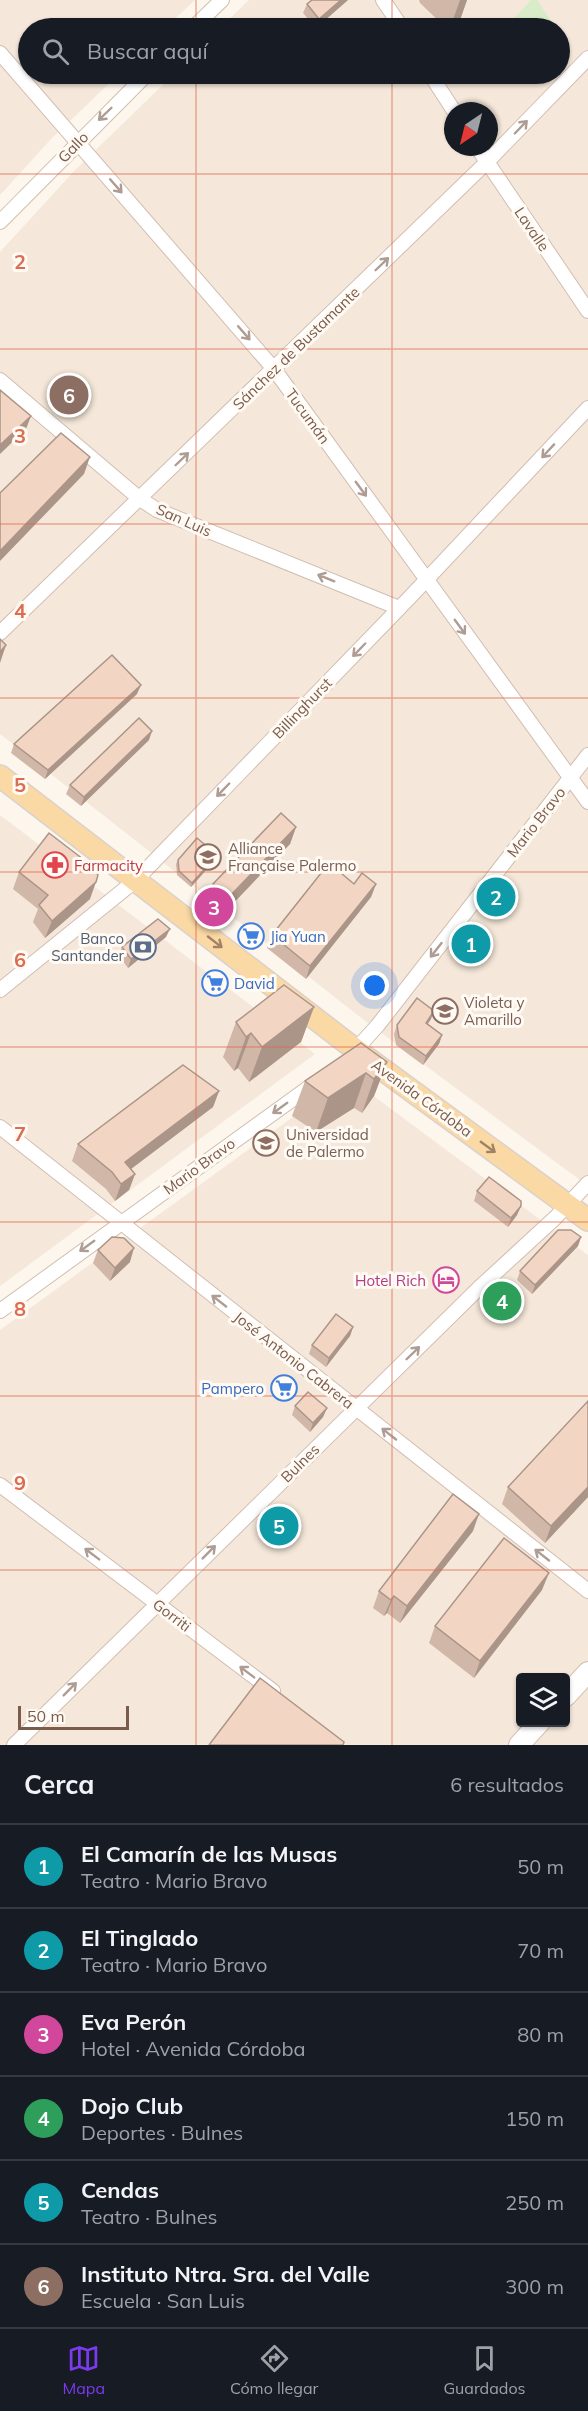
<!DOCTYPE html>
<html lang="es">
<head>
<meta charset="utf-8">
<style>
	:root { --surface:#171b24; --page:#242831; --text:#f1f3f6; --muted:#9ea1a6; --line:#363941; --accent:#7c3aed }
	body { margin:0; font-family:Mulish,sans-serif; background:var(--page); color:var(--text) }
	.controls { position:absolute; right:18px; bottom:18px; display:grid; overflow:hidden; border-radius:6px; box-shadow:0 2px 4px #0004 }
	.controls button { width:54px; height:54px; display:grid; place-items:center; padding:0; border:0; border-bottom:2px solid var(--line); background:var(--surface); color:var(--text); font:30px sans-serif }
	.compass { position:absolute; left:444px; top:102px; width:54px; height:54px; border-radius:50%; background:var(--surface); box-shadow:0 2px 4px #0004; rotate:215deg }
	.scale { position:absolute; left:18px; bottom:15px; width:111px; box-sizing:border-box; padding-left:6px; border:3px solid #7a5c4d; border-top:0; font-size:16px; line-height:21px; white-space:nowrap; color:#7a5c4d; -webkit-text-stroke:4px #fffaf3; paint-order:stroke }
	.you { position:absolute; left:375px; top:986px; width:21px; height:21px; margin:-15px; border:4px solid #fff; border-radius:50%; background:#1a73e8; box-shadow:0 0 0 9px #1a73e833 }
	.badge { display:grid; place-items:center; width:39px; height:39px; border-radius:50%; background:var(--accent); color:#fff; font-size:20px; font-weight:700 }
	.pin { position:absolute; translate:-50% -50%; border:3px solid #fff; box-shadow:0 2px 6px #0006 }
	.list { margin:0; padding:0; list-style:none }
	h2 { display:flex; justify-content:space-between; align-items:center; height:78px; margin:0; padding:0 24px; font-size:26px }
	h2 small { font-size:20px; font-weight:400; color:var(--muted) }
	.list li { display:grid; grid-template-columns:39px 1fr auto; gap:18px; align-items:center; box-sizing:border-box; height:84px; padding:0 24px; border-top:2px solid var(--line) }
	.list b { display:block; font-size:22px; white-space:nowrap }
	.list p { margin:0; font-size:20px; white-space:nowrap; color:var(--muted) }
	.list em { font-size:20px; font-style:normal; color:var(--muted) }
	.icon { flex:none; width:33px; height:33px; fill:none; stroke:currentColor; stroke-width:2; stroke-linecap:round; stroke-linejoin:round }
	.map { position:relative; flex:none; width:588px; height:1745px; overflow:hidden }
	.search { position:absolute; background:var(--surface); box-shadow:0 2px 4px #0004; left:18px; right:18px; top:18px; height:66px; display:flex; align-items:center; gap:15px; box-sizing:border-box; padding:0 21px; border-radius:33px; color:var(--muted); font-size:22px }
	.sheet { height:582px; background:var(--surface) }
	nav { display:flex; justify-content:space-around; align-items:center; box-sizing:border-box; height:84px; border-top:2px solid var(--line); background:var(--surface); font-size:16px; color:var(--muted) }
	nav a { display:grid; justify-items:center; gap:3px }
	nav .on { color:var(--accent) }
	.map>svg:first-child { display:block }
	.residential { fill:#f5e8da; fill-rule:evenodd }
	.green { fill:#d8ecc9 }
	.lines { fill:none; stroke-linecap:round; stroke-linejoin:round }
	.street-casing { stroke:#d1beb0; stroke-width:16 }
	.secondary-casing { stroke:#d6c0b0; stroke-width:22 }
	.primary-casing { stroke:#dad1cd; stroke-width:24 }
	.street { stroke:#fff; stroke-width:14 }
	.secondary { stroke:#fff; stroke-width:20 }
	.primary { stroke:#fbd9a5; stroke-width:21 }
	.wall { fill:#d1b7a8 }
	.shaded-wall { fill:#aa9588 }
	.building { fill:#f3d5c3; stroke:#aa9588; stroke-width:1.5 }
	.oneway { stroke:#af9d94 }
	.oneway2 { stroke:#a18267 }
	.grid { fill:none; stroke:#dc6d51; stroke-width:1.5; stroke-opacity:0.55 }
	.labels { text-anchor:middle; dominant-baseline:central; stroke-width:6; stroke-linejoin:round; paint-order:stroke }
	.street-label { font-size:15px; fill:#7a5c4d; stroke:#fffaf3 }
	.education-label { font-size:15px; fill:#785e54; stroke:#fffaf3; text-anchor:start }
	.health-label { font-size:15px; fill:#be3a42; stroke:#fffaf3; text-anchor:start }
	.shop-label { font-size:15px; fill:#366cbe; stroke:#fffaf3; text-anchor:start }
	.service-label { font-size:15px; fill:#4e5e75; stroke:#fffaf3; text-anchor:end }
	.hotel-label { font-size:15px; fill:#b23c85; stroke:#fffaf3; text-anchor:end }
	.grid-label { font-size:20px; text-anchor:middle; font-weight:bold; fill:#dc6d51; stroke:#fffaf3; stroke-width:6; stroke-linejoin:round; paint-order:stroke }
</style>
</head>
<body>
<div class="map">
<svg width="588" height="1745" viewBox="0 0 588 1745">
	<rect width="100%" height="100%" fill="#fdf6ec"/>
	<g class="residential">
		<polygon points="0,0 195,0 165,28 28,28 28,74 119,74 51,139 0,195"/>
		<path d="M249,0H588V1186L360,1017L0,734V252L75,170L174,74H560V28H220ZM453,111H489V147H453Z"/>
		<polygon points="0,815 315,1054 0,1286"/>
		<path d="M348,1077L588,1255V1745H0V1330ZM520,1678H566V1722H520Z"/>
	</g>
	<polygon class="green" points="531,0 537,0 556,28 505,28"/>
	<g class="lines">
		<g class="street-casing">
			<g id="street">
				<polyline points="383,0 402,28"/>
				<polyline points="193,28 222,0"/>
				<polyline points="0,53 274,369 588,802"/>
				<polyline points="430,74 454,111"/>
				<polyline points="477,147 588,311"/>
				<polyline points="0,222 147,74"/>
				<polyline points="0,380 140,499 157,510 399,608"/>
				<polyline points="0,633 487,162 588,58"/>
				<polyline points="0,990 136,880 412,595 588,408"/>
				<polyline points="351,1055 378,1025 588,755"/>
				<polyline points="0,1127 588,1591"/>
				<polyline points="0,1311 315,1083"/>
				<polyline points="0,1485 273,1691"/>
				<polyline points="14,1745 480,1287 555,1218 588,1183"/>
			</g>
		</g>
		<g class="secondary-casing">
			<g id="secondary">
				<polyline points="566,1696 588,1672"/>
				<polyline points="519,1745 540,1722"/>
			</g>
		</g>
		<g class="primary-casing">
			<polyline id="primary" points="0,776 356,1050 588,1220"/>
		</g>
		<use href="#street" class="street"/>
		<use href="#secondary" class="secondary"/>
		<use href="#primary" class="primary"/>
	</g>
	<g class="wall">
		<polygon points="348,0 316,28 303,13 307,4"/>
		<polygon points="419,0 467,0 460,20 451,28 446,28 420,3"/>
		<polygon points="137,694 45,779 11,753 14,744"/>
		<polygon points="149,740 81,806 66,794 70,785"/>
		<polygon points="296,827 290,844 223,914 207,901 213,884"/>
		<polygon points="217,855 215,860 191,887 177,875 176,864 178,860"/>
		<polygon points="19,872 90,899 45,938 33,922 38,909 13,889"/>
		<polygon points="354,884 376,884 371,897 306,979 267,948 272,935"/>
		<polygon points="166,937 128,968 119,956 122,947"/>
		<polygon points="314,1007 301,1042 249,1082 238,1068 234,1071 223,1057 236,1022"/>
		<polygon points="431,1019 428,1024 442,1035 439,1044 423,1065 396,1045 394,1034 397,1025"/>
		<polygon points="387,1062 374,1096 362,1113 354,1108 316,1132 292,1116 305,1081"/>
		<polygon points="219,1091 213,1107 131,1169 135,1174 129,1190 115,1201 106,1189 72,1161 78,1144"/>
		<polygon points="477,1191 521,1206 517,1215 508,1227 474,1201"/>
		<polygon points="581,1237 578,1246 532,1294 517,1280 520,1271"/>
		<polygon points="98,1250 130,1262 110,1281 93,1263"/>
		<polygon points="353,1327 350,1336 326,1367 309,1354 312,1345"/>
		<polygon points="588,1401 588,1497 545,1543 502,1504 508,1487"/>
		<polygon points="295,1406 327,1408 323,1417 310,1432 292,1415"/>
		<polygon points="473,1531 400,1623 387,1613 384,1616 373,1608 379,1591"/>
		<polygon points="542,1590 474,1678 429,1643 435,1626"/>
	</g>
	<g class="shaded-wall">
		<polygon points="341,0 348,0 316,28 319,19"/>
		<polygon points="460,0 467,0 460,20 451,28 450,28"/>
		<polygon points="31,416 26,429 0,454 0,445"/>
		<polygon points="90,457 84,474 0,561 0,551"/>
		<polygon points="6,645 0,663 0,652"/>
		<polygon points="141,685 137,694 45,779 48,770"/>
		<polygon points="152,731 149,740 81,806 84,797"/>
		<polygon points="296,827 290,844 223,914 229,897"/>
		<polygon points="217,855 215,860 191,887 192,883"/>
		<polygon points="96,882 90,899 45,938 52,921"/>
		<polygon points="376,884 371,897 306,979 310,966"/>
		<polygon points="170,929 166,937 128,968 131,959"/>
		<polygon points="314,1007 301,1042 249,1082 262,1047"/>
		<polygon points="434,1011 431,1019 422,1031 426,1023"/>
		<polygon points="251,1033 238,1068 234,1071 246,1037"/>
		<polygon points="442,1035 439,1044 423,1065 426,1056"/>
		<polygon points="387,1062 374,1096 362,1113 374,1079"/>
		<polygon points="366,1073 354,1108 316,1132 328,1098"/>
		<polygon points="219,1091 213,1107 119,1178 125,1162"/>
		<polygon points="135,1174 129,1190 115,1201 121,1184"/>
		<polygon points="521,1206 517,1215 508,1227 511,1218"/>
		<polygon points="581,1237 578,1246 532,1294 535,1285"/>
		<polygon points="134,1248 130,1262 110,1281 115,1268"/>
		<polygon points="353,1327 350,1336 326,1367 329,1358"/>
		<polygon points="327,1408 323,1417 310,1432 313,1423"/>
		<polygon points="588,1487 588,1497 545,1543 551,1526"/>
		<polygon points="479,1514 473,1531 400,1623 407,1606"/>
		<polygon points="549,1573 542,1590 474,1678 480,1661"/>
		<polygon points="394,1596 387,1613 384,1616 391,1600"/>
	</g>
	<g class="building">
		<polygon points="312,0 341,0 319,19 307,4"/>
		<polygon points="0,390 31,416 0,445"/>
		<polygon points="61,433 90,457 0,551 0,493"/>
		<polygon points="0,639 6,645 0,652"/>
		<polygon points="112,655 141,685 48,770 14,744"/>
		<polygon points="139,718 152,731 84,797 70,785"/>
		<polygon points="281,813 296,827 229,897 213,884"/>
		<polygon points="49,833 92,866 98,875 96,882 52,921 39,905 48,895 19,872"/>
		<polygon points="197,838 217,855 192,883 179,871 178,860"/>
		<polygon points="329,863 354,884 362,873 376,884 310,966 272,935"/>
		<polygon points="158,919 170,929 131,959 122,947"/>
		<polygon points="284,985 314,1007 262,1047 251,1033 246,1037 236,1022"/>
		<polygon points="417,998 434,1011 426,1023 442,1035 426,1056 399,1037 397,1025"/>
		<polygon points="361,1043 387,1062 374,1079 366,1073 328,1098 305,1081"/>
		<polygon points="183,1065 219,1091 125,1162 135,1174 121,1184 112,1172 78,1144"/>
		<polygon points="489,1177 521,1201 521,1206 511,1218 477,1191"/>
		<polygon points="558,1230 571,1230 581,1237 535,1285 520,1271"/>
		<polygon points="112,1237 124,1238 134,1248 115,1268 98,1250"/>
		<polygon points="336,1314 353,1327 329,1358 312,1345"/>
		<polygon points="308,1392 327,1408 313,1423 295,1406"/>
		<polygon points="588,1401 588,1487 551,1526 508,1487"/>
		<polygon points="453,1494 479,1514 407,1606 394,1596 391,1600 379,1591"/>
		<polygon points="504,1538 549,1573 480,1661 435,1626"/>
		<polygon points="260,1678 344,1742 343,1745 209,1745"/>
	</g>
	<defs><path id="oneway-shaft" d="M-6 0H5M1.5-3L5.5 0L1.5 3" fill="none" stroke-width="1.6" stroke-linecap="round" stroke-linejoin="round" transform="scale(1.5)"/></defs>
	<g class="oneway">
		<use href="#oneway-shaft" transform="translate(105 114) rotate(136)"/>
		<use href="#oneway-shaft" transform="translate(521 127) rotate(-46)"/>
		<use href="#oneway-shaft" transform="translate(116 186) rotate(49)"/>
		<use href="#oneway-shaft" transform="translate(382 264) rotate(-44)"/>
		<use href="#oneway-shaft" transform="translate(244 333) rotate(49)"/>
		<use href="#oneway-shaft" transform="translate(548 451) rotate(133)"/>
		<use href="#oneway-shaft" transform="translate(182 459) rotate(-44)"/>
		<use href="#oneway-shaft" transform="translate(361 489) rotate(54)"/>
		<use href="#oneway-shaft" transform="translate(326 578) rotate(-158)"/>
		<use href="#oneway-shaft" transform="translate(460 627) rotate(54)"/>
		<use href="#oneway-shaft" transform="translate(359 650) rotate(134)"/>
		<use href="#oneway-shaft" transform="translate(223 790) rotate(134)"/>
		<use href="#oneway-shaft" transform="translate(436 950) rotate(128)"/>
		<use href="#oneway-shaft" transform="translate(280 1108) rotate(144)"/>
		<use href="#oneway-shaft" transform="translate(87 1246) rotate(144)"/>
		<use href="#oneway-shaft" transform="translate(219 1301) rotate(-142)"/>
		<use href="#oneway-shaft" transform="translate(413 1353) rotate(-44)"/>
		<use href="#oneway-shaft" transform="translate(389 1434) rotate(-142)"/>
		<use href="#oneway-shaft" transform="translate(209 1552) rotate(-45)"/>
		<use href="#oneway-shaft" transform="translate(92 1554) rotate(-143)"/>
		<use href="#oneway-shaft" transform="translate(542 1555) rotate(-142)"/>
		<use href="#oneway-shaft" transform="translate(247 1672) rotate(-143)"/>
		<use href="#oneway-shaft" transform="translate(70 1689) rotate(-45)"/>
	</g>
	<g class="oneway2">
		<use href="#oneway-shaft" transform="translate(215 942) rotate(38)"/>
		<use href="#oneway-shaft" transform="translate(488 1147) rotate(36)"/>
	</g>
	<path class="grid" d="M196,0V28M392,0V28M196,74V1745M392,74V1745M0,174H588M0,349H588M0,524H588M0,698H588M0,872H588M0,1047H588M0,1222H588M0,1396H588M0,1570H588"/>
	<defs>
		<g id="university-ring" transform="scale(1.35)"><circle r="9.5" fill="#fffaf3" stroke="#8d6e63" stroke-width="1.5"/><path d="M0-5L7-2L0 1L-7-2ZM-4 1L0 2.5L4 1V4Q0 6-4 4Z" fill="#8d6e63"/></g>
		<g id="pharmacy-ring" transform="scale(1.35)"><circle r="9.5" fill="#fffaf3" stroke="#e0444e" stroke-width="1.5"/><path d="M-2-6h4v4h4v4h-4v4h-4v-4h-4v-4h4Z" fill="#e0444e"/></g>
		<g id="supermarket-ring" transform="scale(1.35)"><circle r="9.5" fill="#fffaf3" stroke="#3f7fe0" stroke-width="1.5"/><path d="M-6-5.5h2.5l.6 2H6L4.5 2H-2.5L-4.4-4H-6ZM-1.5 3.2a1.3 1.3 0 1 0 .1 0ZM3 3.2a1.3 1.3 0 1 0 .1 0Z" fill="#3f7fe0"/></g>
		<g id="bank-ring" transform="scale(1.35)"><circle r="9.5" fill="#fffaf3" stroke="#5c6f8a" stroke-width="1.5"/><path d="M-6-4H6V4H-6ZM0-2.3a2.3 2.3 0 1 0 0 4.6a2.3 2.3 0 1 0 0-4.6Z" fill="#5c6f8a"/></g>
		<g id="school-ring" transform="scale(1.35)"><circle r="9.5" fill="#fffaf3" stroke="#8d6e63" stroke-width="1.5"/><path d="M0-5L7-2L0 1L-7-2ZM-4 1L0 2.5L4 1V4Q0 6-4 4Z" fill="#8d6e63"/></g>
		<g id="hotel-ring" transform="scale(1.35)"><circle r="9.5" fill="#fffaf3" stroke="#d1479c" stroke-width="1.5"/><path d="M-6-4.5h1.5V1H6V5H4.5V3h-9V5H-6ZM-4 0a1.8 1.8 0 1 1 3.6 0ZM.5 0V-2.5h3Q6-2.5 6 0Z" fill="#d1479c"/></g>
	</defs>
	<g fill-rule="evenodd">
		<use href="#university-ring" x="208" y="857"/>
		<use href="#pharmacy-ring" x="55" y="865"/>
		<use href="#supermarket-ring" x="251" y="936"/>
		<use href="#bank-ring" x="143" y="947"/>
		<use href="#supermarket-ring" x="215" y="983"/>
		<use href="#school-ring" x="445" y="1011"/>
		<use href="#university-ring" x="266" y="1143"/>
		<use href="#hotel-ring" x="446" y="1280"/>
		<use href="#supermarket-ring" x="284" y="1388"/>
	</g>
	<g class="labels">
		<g class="street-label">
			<text transform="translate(73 147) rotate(-46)">Gallo</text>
			<text transform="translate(532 229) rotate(56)">Lavalle</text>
			<text transform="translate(296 348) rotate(-44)">Sánchez de Bustamante</text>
			<text transform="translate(308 416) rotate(54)">Tucumán</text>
			<text transform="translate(184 520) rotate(24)">San Luis</text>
			<text transform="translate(302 708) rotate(-46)">Billinghurst</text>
			<text transform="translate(536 822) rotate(-52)">Mario Bravo</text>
			<text transform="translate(422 1098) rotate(36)">Avenida Córdoba</text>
			<text transform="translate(199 1166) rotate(-36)">Mario Bravo</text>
			<text transform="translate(294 1360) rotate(38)">José Antonio Cabrera</text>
			<text transform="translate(300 1463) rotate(-45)">Bulnes</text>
			<text transform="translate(172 1615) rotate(37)">Gorriti</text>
		</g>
		<g class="education-label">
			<text x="228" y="848">Alliance<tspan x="228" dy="17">Française Palermo</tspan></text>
			<text x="464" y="1002">Violeta y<tspan x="464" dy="17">Amarillo</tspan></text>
			<text x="286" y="1134">Universidad<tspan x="286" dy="17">de Palermo</tspan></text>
		</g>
		<g class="health-label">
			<text x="74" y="865">Farmacity</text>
		</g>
		<g class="shop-label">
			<text x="270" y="936">Jia Yuan</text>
			<text x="234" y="983">David</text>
			<text x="264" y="1388" text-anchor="end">Pampero</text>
		</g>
		<g class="service-label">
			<text x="124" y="938">Banco<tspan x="124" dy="17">Santander</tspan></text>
		</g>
		<g class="hotel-label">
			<text x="426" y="1280">Hotel Rich</text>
		</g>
	</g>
	<g class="grid-label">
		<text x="20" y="269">2</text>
		<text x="20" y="443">3</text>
		<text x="20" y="618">4</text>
		<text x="20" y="792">5</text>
		<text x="20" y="967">6</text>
		<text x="20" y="1141">7</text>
		<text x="20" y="1316">8</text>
		<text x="20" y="1490">9</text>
	</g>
</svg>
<div class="controls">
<button><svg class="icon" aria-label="layers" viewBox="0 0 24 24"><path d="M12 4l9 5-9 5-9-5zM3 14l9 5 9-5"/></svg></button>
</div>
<svg class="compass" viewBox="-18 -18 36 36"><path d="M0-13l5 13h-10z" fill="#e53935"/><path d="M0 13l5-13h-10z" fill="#9ea1a6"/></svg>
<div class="scale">50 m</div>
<div class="you"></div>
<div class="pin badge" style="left:471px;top:944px;background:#0f9aa8">1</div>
<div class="pin badge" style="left:496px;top:897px;background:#0f9aa8">2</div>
<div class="pin badge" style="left:214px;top:907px;background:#d1479c">3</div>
<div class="pin badge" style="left:502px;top:1301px;background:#2e9e5b">4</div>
<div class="pin badge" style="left:279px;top:1526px;background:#0f9aa8">5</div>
<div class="pin badge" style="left:69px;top:395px;background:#8d6e63">6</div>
<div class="search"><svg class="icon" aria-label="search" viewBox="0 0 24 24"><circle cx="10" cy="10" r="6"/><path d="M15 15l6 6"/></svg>Buscar aquí</div>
</div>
<section class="sheet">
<h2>Cerca<small>6 resultados</small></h2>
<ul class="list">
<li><span class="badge" style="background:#0f9aa8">1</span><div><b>El Camarín de las Musas</b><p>Teatro · Mario Bravo</p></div><em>50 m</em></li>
<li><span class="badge" style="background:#0f9aa8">2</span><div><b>El Tinglado</b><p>Teatro · Mario Bravo</p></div><em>70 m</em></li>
<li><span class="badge" style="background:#d1479c">3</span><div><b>Eva Perón</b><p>Hotel · Avenida Córdoba</p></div><em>80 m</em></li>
<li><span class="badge" style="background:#2e9e5b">4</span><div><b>Dojo Club</b><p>Deportes · Bulnes</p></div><em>150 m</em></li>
<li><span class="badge" style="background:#0f9aa8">5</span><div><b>Cendas</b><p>Teatro · Bulnes</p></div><em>250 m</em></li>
<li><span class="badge" style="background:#8d6e63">6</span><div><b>Instituto Ntra. Sra. del Valle</b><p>Escuela · San Luis</p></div><em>300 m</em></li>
</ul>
</section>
<nav>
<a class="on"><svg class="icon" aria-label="map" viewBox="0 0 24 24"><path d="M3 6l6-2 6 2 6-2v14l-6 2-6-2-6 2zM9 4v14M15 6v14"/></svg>Mapa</a>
<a><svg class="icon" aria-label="directions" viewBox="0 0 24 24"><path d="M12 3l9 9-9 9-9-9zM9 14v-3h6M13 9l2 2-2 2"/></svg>Cómo llegar</a>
<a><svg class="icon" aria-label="saved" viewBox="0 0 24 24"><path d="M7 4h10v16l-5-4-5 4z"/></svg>Guardados</a>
</nav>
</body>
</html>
